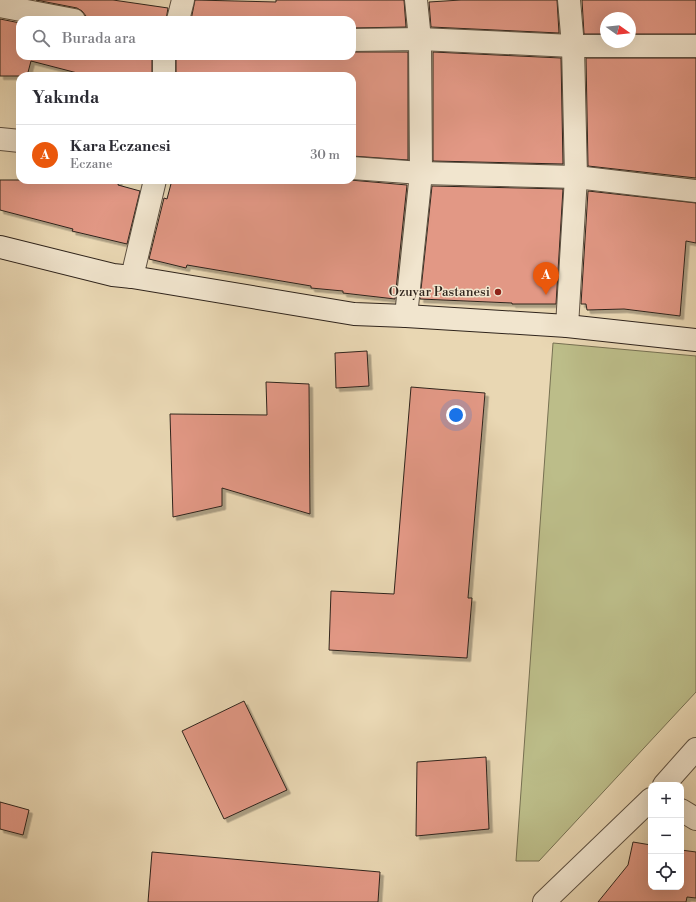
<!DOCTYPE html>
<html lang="tr">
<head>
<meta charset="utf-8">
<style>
	:root { --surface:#fff; --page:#f7f7f7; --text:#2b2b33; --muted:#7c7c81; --line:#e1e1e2; --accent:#ea580c }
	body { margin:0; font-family:"Libre Bodoni",serif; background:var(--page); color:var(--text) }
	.controls { position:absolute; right:12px; bottom:12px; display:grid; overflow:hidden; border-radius:8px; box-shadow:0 4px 16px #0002 }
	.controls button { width:36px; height:36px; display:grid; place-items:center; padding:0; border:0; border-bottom:1px solid var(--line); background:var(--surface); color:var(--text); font:20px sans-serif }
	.compass { position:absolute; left:600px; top:12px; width:36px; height:36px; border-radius:50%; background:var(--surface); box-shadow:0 4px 16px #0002; rotate:105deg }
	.you { position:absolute; left:456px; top:415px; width:14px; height:14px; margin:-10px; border:3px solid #fff; border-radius:50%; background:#1a73e8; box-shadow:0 0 0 6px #1a73e833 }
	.badge { display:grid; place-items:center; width:26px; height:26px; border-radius:50%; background:var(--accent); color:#fff; font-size:13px; font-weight:700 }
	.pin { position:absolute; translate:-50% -33px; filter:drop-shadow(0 1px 2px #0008) }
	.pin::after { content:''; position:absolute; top:21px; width:14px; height:12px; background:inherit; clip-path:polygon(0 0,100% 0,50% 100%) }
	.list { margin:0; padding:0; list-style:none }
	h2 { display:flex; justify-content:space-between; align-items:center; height:52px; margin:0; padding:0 16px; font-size:17px }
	h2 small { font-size:13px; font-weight:400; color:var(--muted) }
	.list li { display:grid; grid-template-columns:26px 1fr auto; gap:12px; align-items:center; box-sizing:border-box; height:60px; padding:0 16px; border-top:1px solid var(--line) }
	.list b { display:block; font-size:15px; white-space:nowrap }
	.list p { margin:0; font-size:13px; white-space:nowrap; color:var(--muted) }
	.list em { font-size:13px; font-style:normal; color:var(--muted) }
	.icon { flex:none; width:22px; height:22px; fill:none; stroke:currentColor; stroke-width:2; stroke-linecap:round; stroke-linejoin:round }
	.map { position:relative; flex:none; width:696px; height:902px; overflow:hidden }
	.search { position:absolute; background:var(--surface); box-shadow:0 4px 16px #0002; left:16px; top:16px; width:340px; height:44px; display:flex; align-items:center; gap:10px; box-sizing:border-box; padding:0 14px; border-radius:12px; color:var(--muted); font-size:15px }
	.panel { position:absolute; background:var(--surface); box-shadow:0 4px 16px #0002; left:16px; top:72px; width:340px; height:112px; border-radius:12px }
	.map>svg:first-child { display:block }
	.green { fill:#bcbd89; stroke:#767052 }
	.building { fill:#e29885; stroke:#2f241c; filter:url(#shadow) }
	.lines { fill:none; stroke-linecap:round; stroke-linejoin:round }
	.street-casing { stroke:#5e5142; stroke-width:24 }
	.secondary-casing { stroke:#2f241c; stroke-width:24 }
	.street { stroke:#f1e5ce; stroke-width:22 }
	.secondary { stroke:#f1e5ce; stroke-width:22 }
	.poi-dot { fill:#8f2418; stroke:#f1e5ce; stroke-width:1.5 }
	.labels { text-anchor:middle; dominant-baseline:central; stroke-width:3; stroke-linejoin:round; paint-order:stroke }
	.poi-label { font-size:13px; fill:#2f241c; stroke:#f1e5ce; text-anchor:end }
</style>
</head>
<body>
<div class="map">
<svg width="696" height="902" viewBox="0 0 696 902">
	<defs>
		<filter id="shadow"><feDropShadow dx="3.5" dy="3.5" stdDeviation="0" flood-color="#0004"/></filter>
	</defs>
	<rect width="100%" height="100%" fill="#e9d7b3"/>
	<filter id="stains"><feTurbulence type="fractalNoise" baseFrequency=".005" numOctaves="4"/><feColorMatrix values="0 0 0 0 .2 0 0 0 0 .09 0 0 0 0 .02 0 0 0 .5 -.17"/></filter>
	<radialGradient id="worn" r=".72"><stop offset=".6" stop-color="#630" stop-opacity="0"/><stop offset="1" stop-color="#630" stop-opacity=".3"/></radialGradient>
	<polygon class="green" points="553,343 696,356 696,692 539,861 516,861"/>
	<g class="building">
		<polygon points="36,0 113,0 168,8 166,20 86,20 86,16 82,11 77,8"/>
		<polygon points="195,0 276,2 276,0 404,0 406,27 352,28 352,20 191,20"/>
		<polygon points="461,0 557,0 559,33 431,27 429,2"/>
		<polygon points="582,0 696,0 696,34 630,34 630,18 606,18 606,34 584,34"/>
		<polygon points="0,19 20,23 20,56 152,56 152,76 89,76 31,61 27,76 0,76"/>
		<polygon points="352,52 408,52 408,160 352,156 352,76 176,76 176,56 352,56"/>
		<polygon points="433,52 561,58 563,164 433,161"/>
		<polygon points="586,58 696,58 696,178 588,166"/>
		<polygon points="0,180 119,180 118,185 140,191 127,244 72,231 73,229 0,210"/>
		<polygon points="172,180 350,180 407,185 395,299 343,293 343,291 311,288 311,286 187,265 186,268 149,259 164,198 167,199"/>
		<polygon points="432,186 563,189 556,304 512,304 512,303 420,299"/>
		<polygon points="588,191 696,203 696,243 686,241 680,316 624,309 587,310 586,304 581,304"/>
		<polygon points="367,351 369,386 336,388 335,353"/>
		<polygon points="266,382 309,384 310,514 222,488 222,506 173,517 170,414 267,415"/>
		<polygon points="411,387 485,393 468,598 472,598 467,658 329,650 331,591 394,594"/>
		<polygon points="244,701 287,790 224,819 182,731"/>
		<polygon points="486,757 489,829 416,836 417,762"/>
		<polygon points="0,802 29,810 23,835 0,829"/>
		<polygon points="633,842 651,845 651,887 681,887 681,850 696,852 696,898 687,897 686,902 598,902 628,865"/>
		<polygon points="152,852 380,872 378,902 148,902"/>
	</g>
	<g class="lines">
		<g class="street-casing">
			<g id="street">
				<polyline points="0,6 74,20"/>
				<polyline points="178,20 183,0"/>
				<polyline points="352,40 420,39 573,46 696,46"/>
				<polyline points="164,76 164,56"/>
				<polyline points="0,139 20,141"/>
				<polyline points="352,168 421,173 576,177 696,191"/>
				<polyline points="132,277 155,180"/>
				<polyline points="406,316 421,173 420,39 416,0"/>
				<polyline points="567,326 576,177 573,46 569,0"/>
				<polyline points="664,785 696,749"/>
				<polyline points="681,810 696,819"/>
				<polyline points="544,902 651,799"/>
			</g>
		</g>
		<g class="secondary-casing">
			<polyline id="secondary" points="0,247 113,275 132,277 354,314 406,316 567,326 696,340"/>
		</g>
		<use href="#street" class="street"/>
		<use href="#secondary" class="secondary"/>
	</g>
	<circle class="poi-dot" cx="498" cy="292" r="4"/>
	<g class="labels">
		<g class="poi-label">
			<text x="490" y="292">Ozuyar Pastanesi</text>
		</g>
	</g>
	<rect width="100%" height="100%" filter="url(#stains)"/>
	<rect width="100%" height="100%" fill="url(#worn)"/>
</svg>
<div class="controls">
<button>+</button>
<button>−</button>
<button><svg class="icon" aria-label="locate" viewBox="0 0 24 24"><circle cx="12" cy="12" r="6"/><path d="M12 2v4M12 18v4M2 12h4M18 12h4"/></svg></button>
</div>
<svg class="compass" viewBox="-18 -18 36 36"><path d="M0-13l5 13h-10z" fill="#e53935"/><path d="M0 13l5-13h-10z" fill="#7c7c81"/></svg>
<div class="you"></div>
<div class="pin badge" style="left:546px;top:295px">A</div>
<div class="search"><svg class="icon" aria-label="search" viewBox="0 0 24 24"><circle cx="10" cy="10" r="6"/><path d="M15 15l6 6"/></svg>Burada ara</div>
<section class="panel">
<h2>Yakında<small></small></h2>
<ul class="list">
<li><span class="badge">A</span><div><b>Kara Eczanesi</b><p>Eczane</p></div><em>30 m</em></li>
</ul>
</section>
</div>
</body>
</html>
